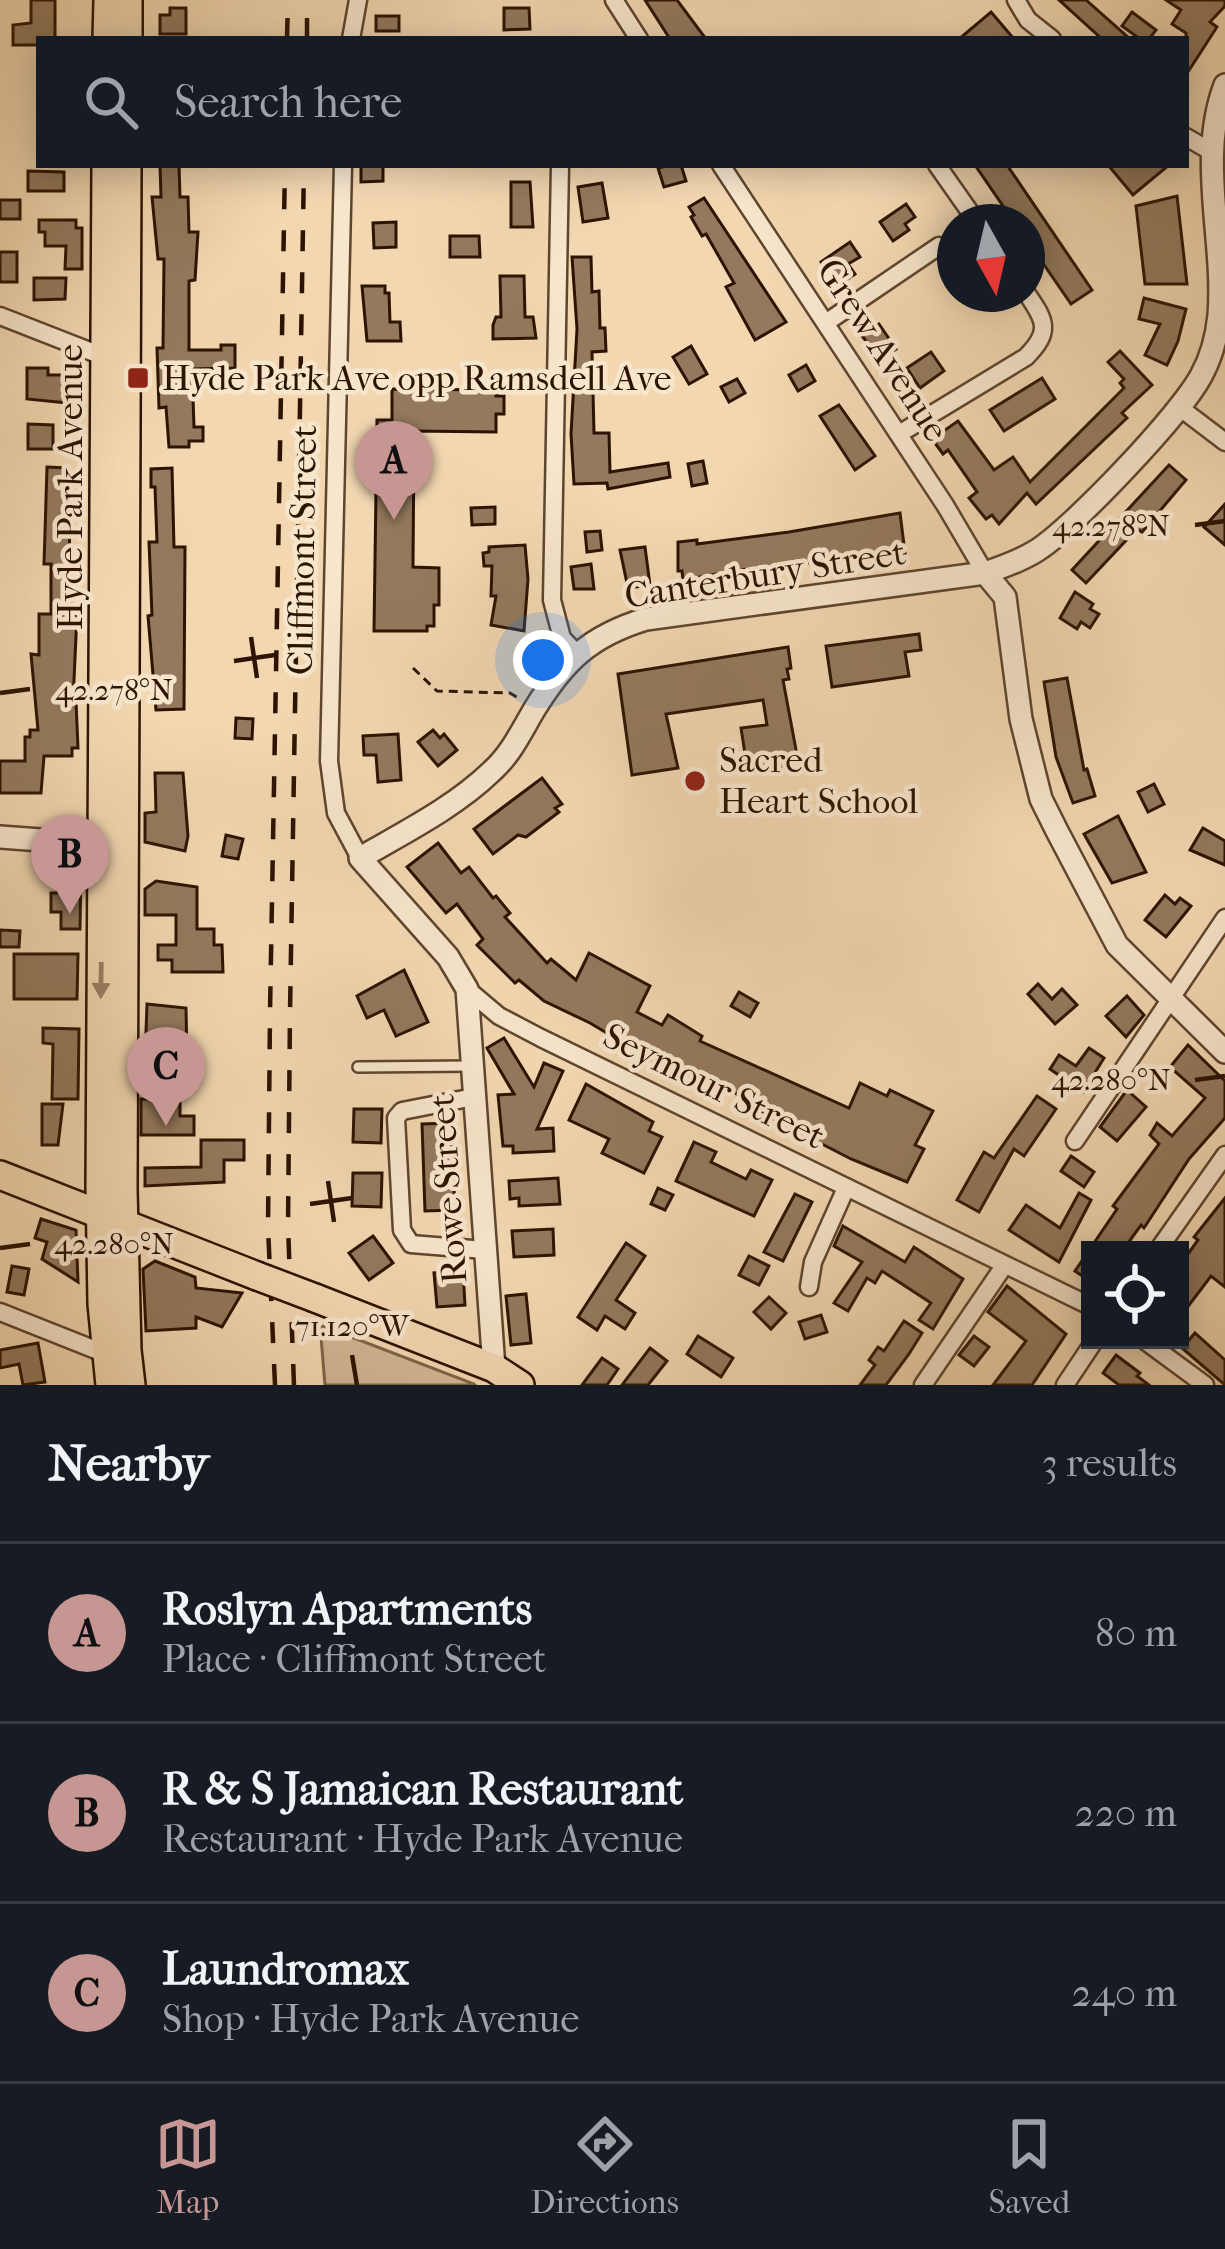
<!DOCTYPE html>
<html lang="en">
<head>
<meta charset="utf-8">
<style>
	:root { --surface:#171b24; --page:#242831; --text:#f1f3f6; --muted:#9ea1a6; --line:#363941; --accent:#c59692 }
	body { margin:0; font-family:"IM FELL French Canon",serif; background:var(--page); color:var(--text) }
	.controls { position:absolute; right:36px; bottom:36px; display:grid; overflow:hidden; border-radius:0px; box-shadow:0 6px 30px #0003 }
	.controls button { width:108px; height:108px; display:grid; place-items:center; padding:0; border:0; border-bottom:3px solid var(--line); background:var(--surface); color:var(--text); font:60px sans-serif }
	.compass { position:absolute; left:937px; top:204px; width:108px; height:108px; border-radius:50%; background:var(--surface); box-shadow:0 6px 30px #0003; rotate:172deg }
	.you { position:absolute; left:543px; top:660px; width:42px; height:42px; margin:-30px; border:9px solid #fff; border-radius:50%; background:#1a73e8; box-shadow:0 0 0 18px #1a73e833 }
	.badge { display:grid; place-items:center; width:78px; height:78px; border-radius:50%; background:var(--accent); color:#111; font-size:39px; font-weight:700 }
	.pin { position:absolute; translate:-50% -99px; filter:drop-shadow(0 3px 6px #0008) }
	.pin::after { content:''; position:absolute; top:63px; width:42px; height:36px; background:inherit; clip-path:polygon(0 0,100% 0,50% 100%) }
	.list { margin:0; padding:0; list-style:none }
	h2 { display:flex; justify-content:space-between; align-items:center; height:156px; margin:0; padding:0 48px; font-size:51px }
	h2 small { font-size:39px; font-weight:400; color:var(--muted) }
	.list li { display:grid; grid-template-columns:78px 1fr auto; gap:36px; align-items:center; box-sizing:border-box; height:180px; padding:0 48px; border-top:3px solid var(--line) }
	.list b { display:block; font-size:45px; white-space:nowrap }
	.list p { margin:0; font-size:39px; white-space:nowrap; color:var(--muted) }
	.list em { font-size:39px; font-style:normal; color:var(--muted) }
	.icon { flex:none; width:66px; height:66px; fill:none; stroke:currentColor; stroke-width:2; stroke-linecap:round; stroke-linejoin:round }
	.map { position:relative; flex:none; width:1225px; height:1385px; overflow:hidden }
	.search { position:absolute; background:var(--surface); box-shadow:0 6px 30px #0003; left:36px; right:36px; top:36px; height:132px; display:flex; align-items:center; gap:30px; box-sizing:border-box; padding:0 42px; border-radius:0px; color:var(--muted); font-size:45px }
	.sheet { height:696px; background:var(--surface) }
	nav { display:flex; justify-content:space-around; align-items:center; box-sizing:border-box; height:168px; border-top:3px solid var(--line); background:var(--surface); font-size:33px; color:var(--muted) }
	nav a { display:grid; justify-items:center; gap:6px }
	nav .on { color:var(--accent) }
	.map>svg:first-child { display:block }
	.green { fill:#d1b693; stroke:#7f654a; stroke-width:3 }
	.building { fill:#93795d; stroke:#2d1402; stroke-width:3 }
	.lines { fill:none; stroke-linecap:round; stroke-linejoin:round }
	.service-casing { stroke:#5e452e; stroke-width:14 }
	.minor-casing { stroke:#5e452e; stroke-width:21 }
	.tertiary-casing { stroke:#5e452e; stroke-width:26 }
	.primary-casing { stroke:#2d1402; stroke-width:32 }
	.path { stroke:#2d1402; stroke-width:3; stroke-dasharray:9 6; stroke-linecap:butt }
	.service { stroke:#f7e5cc; stroke-width:9 }
	.minor { stroke:#f7e5cc; stroke-width:16 }
	.tertiary { stroke:#f7e5cc; stroke-width:21 }
	.primary { stroke:#f2d7b1; stroke-width:27 }
	.rail { stroke:#2d1402; stroke-width:4.5; stroke-dasharray:21 21; stroke-linecap:butt }
	.primary-bridge-casing { stroke:#2d1402; stroke-width:32; stroke-linecap:butt }
	.primary-bridge { stroke:#f2d7b1; stroke-width:27 }
	.oneway { fill:#997f62 }
	.ticks { fill:none; stroke:#2d1402; stroke-width:4.5 }
	.poi-dot { fill:#8f2418; stroke:#f7e5cc; stroke-width:4.5 }
	.labels { text-anchor:middle; dominant-baseline:central; stroke-width:9; stroke-linejoin:round; paint-order:stroke }
	.street-label { font-size:36px; fill:#2d1402; stroke:#f7e5cc }
	.poi-label { font-size:36px; fill:#2d1402; stroke:#f7e5cc; text-anchor:start }
	.ticks-label { font-size:30px; text-anchor:middle; fill:#2d1402; stroke:#f7e5cc; stroke-width:9; stroke-linejoin:round; paint-order:stroke }
</style>
</head>
<body>
<div class="map">
<svg width="1225" height="1385" viewBox="0 0 1225 1385">
	<rect width="100%" height="100%" fill="#f2d7b1"/>
	<filter id="stains"><feTurbulence type="fractalNoise" baseFrequency=".00167" numOctaves="4"/><feColorMatrix values="0 0 0 0 .2 0 0 0 0 .09 0 0 0 0 .02 0 0 0 .5 -.17"/></filter>
	<radialGradient id="worn" r=".72"><stop offset=".6" stop-color="#630" stop-opacity="0"/><stop offset="1" stop-color="#630" stop-opacity=".3"/></radialGradient>
	<polygon class="green" points="320,1325 474,1384 475,1385 325,1385"/>
	<g class="building">
		<polygon points="31,0 55,0 55,39 39,39 39,45 13,45 13,25 31,23"/>
		<polygon points="645,0 677,0 706,39 670,39"/>
		<polygon points="1059,0 1086,0 1130,39 1102,39"/>
		<polygon points="1166,0 1225,0 1225,6 1210,22 1217,27 1186,75 1186,33 1172,24 1181,10"/>
		<polygon points="170,8 186,8 186,34 160,34 160,15 170,15"/>
		<polygon points="504,8 529,8 530,29 504,30"/>
		<polygon points="991,12 1014,39 959,39"/>
		<polygon points="1132,12 1156,30 1149,39 1140,39 1122,26"/>
		<rect x="376" y="16" width="23" height="15"/>
		<polygon points="160,165 179,165 180,197 188,197 189,232 198,232 195,280 189,281 189,350 221,350 221,345 235,345 235,368 192,369 194,427 203,427 203,441 189,441 189,447 169,447 166,407 159,408 157,348 163,348 164,259 158,259 152,197 161,197"/>
		<polygon points="670,165 681,165 686,181 664,187 658,168"/>
		<polygon points="975,165 1007,165 1092,290 1071,304 1027,240 1027,222 1014,222"/>
		<polygon points="1108,165 1169,165 1133,195"/>
		<polygon points="361,166 383,166 383,181 361,182"/>
		<polygon points="28,171 64,172 64,191 28,191"/>
		<polygon points="511,182 530,182 533,227 511,227"/>
		<polygon points="602,183 608,218 583,222 578,187"/>
		<polygon points="1177,196 1187,284 1145,284 1136,206"/>
		<polygon points="704,198 786,322 755,340 726,287 734,283 706,234 702,236 691,217 694,215 689,207"/>
		<rect x="0" y="200" width="20" height="19"/>
		<polygon points="906,204 915,217 905,224 909,230 893,241 880,222"/>
		<polygon points="39,220 76,220 76,228 82,228 82,269 65,269 66,246 45,246 45,232 39,232"/>
		<polygon points="396,222 396,247 374,248 373,223"/>
		<polygon points="450,236 479,236 480,257 450,257"/>
		<polygon points="850,242 860,257 848,264 855,274 837,286 821,262"/>
		<rect x="0" y="252" width="17" height="30"/>
		<polygon points="572,257 591,257 592,292 599,291 600,328 605,328 606,351 592,352 594,433 609,433 610,472 668,463 670,477 608,489 607,483 574,484 571,434 577,329"/>
		<polygon points="500,276 524,276 525,317 533,317 536,338 493,339 493,325 496,317 501,317"/>
		<polygon points="34,278 66,278 65,299 34,300"/>
		<polygon points="362,286 385,286 385,293 389,293 390,322 400,322 401,341 367,341"/>
		<polygon points="1144,298 1186,309 1178,341 1167,365 1145,355 1160,324 1139,319"/>
		<polygon points="879,324 896,349 881,359 862,336"/>
		<polygon points="691,346 707,374 689,384 673,357"/>
		<polygon points="1120,351 1152,385 1122,413 1127,418 1036,504 1027,493 999,524 992,515 986,519 969,498 977,492 948,450 943,454 932,439 958,421 994,470 1013,457 1030,482 1124,388 1120,383 1124,379 1108,362"/>
		<polygon points="931,352 944,371 920,388 907,368"/>
		<polygon points="806,365 815,381 798,391 789,375"/>
		<polygon points="27,368 48,368 48,375 68,375 68,403 27,399"/>
		<polygon points="1042,378 1055,399 1004,431 990,410"/>
		<polygon points="737,379 745,393 729,402 721,387"/>
		<polygon points="392,389 496,390 496,396 504,396 504,414 496,414 496,432 414,431 413,567 439,568 439,605 434,605 434,626 427,626 427,631 374,631 377,420 392,420"/>
		<polygon points="839,405 875,456 855,470 820,416"/>
		<polygon points="28,424 53,425 53,449 28,449"/>
		<polygon points="703,461 707,483 692,486 688,464"/>
		<polygon points="1169,465 1186,480 1142,532 1137,529 1086,583 1072,570"/>
		<polygon points="47,467 67,468 72,614 77,614 73,702 76,702 78,748 72,748 72,756 44,756 41,793 0,793 0,761 25,761 25,737 30,737 30,730 38,730 31,654 39,655 39,614 51,614 51,564 44,564"/>
		<polygon points="172,468 174,547 185,547 184,709 156,710 148,616 152,615 149,542 157,542 155,487 151,487 151,469"/>
		<polygon points="1225,504 1225,545 1204,527"/>
		<polygon points="495,507 495,524 472,525 471,508"/>
		<polygon points="900,513 905,553 739,570 683,580 682,571 678,571 678,542 697,540 697,544 789,532"/>
		<polygon points="600,531 602,550 587,552 585,532"/>
		<polygon points="525,545 528,579 524,631 491,625 496,596 491,596 492,566 484,566 483,553 489,552 489,547"/>
		<polygon points="645,547 650,585 628,588 620,550"/>
		<polygon points="591,564 594,589 574,589 571,567"/>
		<polygon points="1075,592 1093,604 1090,609 1099,614 1090,628 1081,622 1077,629 1060,618"/>
		<polygon points="919,634 921,650 905,652 909,676 832,687 826,646"/>
		<polygon points="788,647 791,668 787,669 789,679 783,680 799,766 748,773 741,728 767,725 763,700 666,714 678,768 632,775 618,674"/>
		<polygon points="1067,678 1084,770 1087,769 1095,796 1073,803 1056,757 1044,682"/>
		<polygon points="236,718 253,719 252,739 235,738"/>
		<polygon points="433,730 440,738 444,734 457,750 438,766 418,742"/>
		<polygon points="398,734 401,780 378,782 376,755 364,755 363,736"/>
		<polygon points="155,773 183,773 188,836 185,851 145,842 145,813 156,812"/>
		<polygon points="542,778 562,804 555,808 559,812 526,837 518,835 493,854 474,829"/>
		<polygon points="1154,784 1164,804 1148,812 1138,792"/>
		<polygon points="1118,816 1146,872 1112,883 1084,834"/>
		<polygon points="1203,828 1225,841 1225,865 1190,850"/>
		<polygon points="226,835 243,839 238,859 222,856"/>
		<polygon points="438,843 461,873 469,867 493,898 496,896 510,913 505,917 547,963 551,959 576,980 589,953 650,986 637,1012 662,1025 668,1015 702,1036 700,1041 849,1108 860,1083 887,1096 890,1090 933,1111 915,1145 924,1149 907,1182 851,1159 750,1107 753,1102 720,1086 718,1090 664,1062 662,1066 590,1023 544,1001 519,980 515,983 477,945 483,939 457,904 446,913 407,867"/>
		<polygon points="59,859 81,863 80,929 61,929 61,912 51,912 51,893 58,893"/>
		<polygon points="156,881 197,887 197,929 214,929 214,945 222,945 223,972 172,972 172,960 158,960 158,945 176,945 176,915 145,915 145,889"/>
		<polygon points="1165,895 1175,904 1180,898 1191,906 1166,937 1145,920"/>
		<polygon points="0,930 20,931 19,947 0,947"/>
		<polygon points="14,954 78,954 77,999 14,999"/>
		<polygon points="404,970 428,1022 396,1036 384,1010 367,1018 357,996"/>
		<polygon points="1038,984 1052,999 1062,989 1077,1005 1055,1024 1028,994"/>
		<polygon points="739,992 758,1003 750,1017 731,1006"/>
		<polygon points="1127,996 1144,1015 1126,1037 1106,1016"/>
		<polygon points="147,1004 186,1008 187,1059 145,1059"/>
		<polygon points="43,1028 79,1029 78,1099 52,1099 53,1044 43,1043"/>
		<polygon points="504,1038 534,1087 544,1063 563,1071 537,1129 553,1128 554,1151 513,1153 513,1146 503,1146 498,1095 514,1094 487,1048"/>
		<polygon points="1188,1045 1225,1081 1225,1118 1189,1159 1144,1228 1141,1225 1123,1250 1090,1250 1090,1281 1075,1271 1117,1209 1113,1206 1159,1144 1150,1135 1157,1123 1172,1136 1205,1098 1170,1067"/>
		<polygon points="1089,1048 1104,1058 1083,1092 1050,1069 1059,1055 1076,1066"/>
		<polygon points="586,1084 653,1122 649,1131 662,1137 644,1173 602,1153 609,1139 569,1120"/>
		<polygon points="1127,1090 1146,1107 1117,1141 1100,1127"/>
		<polygon points="1037,1096 1056,1109 1024,1156 1014,1149 979,1212 957,1200 984,1152 994,1158"/>
		<polygon points="141,1099 180,1099 180,1116 194,1116 194,1135 141,1135"/>
		<polygon points="42,1104 63,1104 58,1145 42,1145"/>
		<polygon points="354,1109 382,1109 381,1143 353,1142"/>
		<polygon points="451,1123 455,1210 425,1211 422,1124"/>
		<polygon points="201,1140 244,1140 244,1160 224,1160 224,1182 145,1186 145,1168 201,1167"/>
		<polygon points="694,1142 716,1152 711,1162 746,1179 751,1170 772,1180 754,1216 676,1181"/>
		<polygon points="1071,1156 1094,1172 1084,1187 1061,1171"/>
		<polygon points="353,1173 382,1173 381,1207 352,1206"/>
		<polygon points="558,1178 560,1204 519,1206 519,1198 510,1199 509,1181"/>
		<polygon points="658,1188 673,1195 665,1210 651,1204"/>
		<polygon points="1079,1193 1091,1200 1059,1262 1009,1230 1026,1205 1060,1228"/>
		<polygon points="795,1194 812,1202 783,1261 764,1252"/>
		<polygon points="1225,1198 1225,1287 1211,1276 1180,1317 1180,1265 1198,1240 1194,1237"/>
		<polygon points="41,1219 76,1230 78,1282 42,1259 47,1242 35,1238"/>
		<polygon points="843,1226 905,1262 914,1247 963,1279 933,1329 919,1320 931,1303 882,1271 875,1283 867,1278 848,1311 834,1303 862,1262 834,1246"/>
		<polygon points="553,1229 554,1255 514,1257 512,1231"/>
		<polygon points="373,1236 393,1263 369,1280 349,1253"/>
		<polygon points="626,1243 645,1256 616,1300 635,1313 625,1329 605,1316 597,1330 578,1317"/>
		<polygon points="749,1256 769,1266 759,1285 739,1275"/>
		<polygon points="155,1261 195,1277 196,1288 242,1293 222,1327 196,1317 196,1328 146,1331 143,1269"/>
		<polygon points="12,1266 29,1269 24,1295 7,1292"/>
		<polygon points="463,1271 465,1305 437,1307 434,1273"/>
		<polygon points="1007,1286 1066,1334 1032,1385 993,1385 1026,1341 988,1312"/>
		<polygon points="526,1294 531,1343 511,1345 506,1296"/>
		<polygon points="769,1297 786,1313 771,1329 754,1312"/>
		<polygon points="821,1315 827,1332 805,1339 799,1322"/>
		<polygon points="904,1321 922,1333 909,1354 886,1385 860,1385 875,1365 869,1360 878,1347 884,1351"/>
		<polygon points="1195,1333 1225,1360 1225,1385 1182,1348"/>
		<polygon points="698,1336 733,1358 721,1377 687,1354"/>
		<polygon points="974,1336 989,1347 974,1366 959,1355"/>
		<polygon points="38,1343 45,1382 23,1385 19,1364 0,1368 0,1350"/>
		<polygon points="650,1348 667,1361 648,1385 622,1385"/>
		<polygon points="1116,1355 1140,1373 1137,1376 1149,1385 1119,1385 1103,1373"/>
		<polygon points="602,1358 618,1369 607,1385 582,1385"/>
	</g>
	<g class="lines">
		<g class="service-casing">
			<polyline id="service" points="358,1067 472,1066"/>
		</g>
		<g class="minor-casing">
			<g id="minor">
				<polyline points="614,0 639,39"/>
				<polyline points="1016,0 1028,20 1052,39"/>
				<polyline points="351,39 358,0"/>
				<polyline points="1186,137 1212,152"/>
				<polyline points="343,165 329,761 336,813 360,858"/>
				<polyline points="560,165 552,600 562,638 577,654"/>
				<polyline points="721,165 945,505 985,573"/>
				<polyline points="937,165 977,222"/>
				<polyline points="0,316 110,359"/>
				<polyline points="827,322 939,246"/>
				<polyline points="1179,407 1225,442"/>
				<path d="M899,434L1026,357C1051,332 1046,321 1027,294"/>
				<polyline points="467,989 499,1016 541,1038 1090,1306"/>
				<polyline points="474,1097 402,1111 396,1118 402,1230 411,1244 485,1250"/>
				<polyline points="1075,1141 1225,918"/>
				<polyline points="1158,1250 1225,1155"/>
				<polyline points="809,1287 813,1262 846,1188"/>
				<polyline points="0,1312 106,1354"/>
				<polyline points="1144,1340 1205,1385"/>
				<polyline points="923,1385 1004,1266"/>
				<polyline points="1065,1385 1095,1340"/>
			</g>
		</g>
		<g class="tertiary-casing">
			<g id="tertiary">
				<polyline points="985,573 1005,597 1021,719 1041,799 1057,831 1117,945 1225,1052"/>
				<polyline points="0,837 41,840 112,854"/>
				<path d="M494,1368L467,989L448,957L360,858C405,832 455,807 492,771C511,754 521,732 534,710C564,661 590,636 646,619L985,573C1003,567 1020,561 1036,551C1073,528 1180,415 1201,376C1211,358 1217,336 1219,315C1225,239 1197,159 1225,85"/>
			</g>
		</g>
		<g class="primary-casing">
			<g id="primary">
				<polyline points="107,39 108,0"/>
				<polyline points="128,39 128,0"/>
				<polyline points="106,165 100,1186 102,1304 110,1385"/>
				<polyline points="127,165 123,1189 127,1350 131,1385"/>
				<polyline points="0,1175 257,1276"/>
				<polyline points="315,1298 494,1368 520,1385"/>
			</g>
		</g>
		<polyline class="path" points="413,668 437,691 510,693 520,699"/>
		<use href="#service" class="service"/>
		<use href="#minor" class="minor"/>
		<use href="#tertiary" class="tertiary"/>
		<use href="#primary" class="primary"/>
		<g class="rail">
			<polyline points="287,39 288,0"/>
			<polyline points="307,39 307,0"/>
			<polyline points="275,1385 268,1227 270,1012 285,165"/>
			<polyline points="294,1385 288,1226 290,1013 304,165"/>
		</g>
		<g class="primary-bridge-casing">
			<polyline id="primary-bridge" points="257,1276 315,1298"/>
		</g>
		<use href="#primary-bridge" class="primary-bridge"/>
	</g>
	<defs><path id="oneway-solid" d="M-6-.8H1V-3.2L6.5 0L1 3.2V.8H-6Z" transform="scale(3)"/></defs>
	<use class="oneway" href="#oneway-solid" transform="translate(101 980) rotate(91)"/>
	<path class="ticks" d="M1195,525L1225,521M251,637L257,678M234,661L275,655M0,693L30,689M1195,1080L1225,1076M328,1181L334,1222M310,1204L352,1198M0,1248L30,1244M352,1355L357,1385"/>
	<g class="poi-dot">
		<rect x="126" y="366" width="24" height="24" rx="6"/>
		<circle cx="695" cy="781" r="12"/>
	</g>
	<g class="labels">
		<g class="street-label">
			<text transform="translate(883 350) rotate(57)">Grew Avenue</text>
			<text transform="translate(70 487) rotate(-90)">Hyde Park Avenue</text>
			<text transform="translate(302 550) rotate(-89)">Cliffmont Street</text>
			<text transform="translate(765 574) rotate(-9)">Canterbury Street</text>
			<text transform="translate(714 1086) rotate(26)">Seymour Street</text>
			<text transform="translate(448 1189) rotate(-94)">Rowe Street</text>
		</g>
		<g class="poi-label">
			<text x="162" y="378">Hyde Park Ave opp Ramsdell Ave</text>
			<text x="719" y="760">Sacred<tspan x="719" dy="41">Heart School</tspan></text>
		</g>
	</g>
	<g class="ticks-label">
		<text x="1111" y="536">42.278°N</text>
		<text x="114" y="700">42.278°N</text>
		<text x="1111" y="1090">42.280°N</text>
		<text x="114" y="1254">42.280°N</text>
		<text x="352" y="1336">71.120°W</text>
	</g>
	<rect width="100%" height="100%" filter="url(#stains)"/>
	<rect width="100%" height="100%" fill="url(#worn)"/>
</svg>
<div class="controls">
<button><svg class="icon" aria-label="locate" viewBox="0 0 24 24"><circle cx="12" cy="12" r="6"/><path d="M12 2v4M12 18v4M2 12h4M18 12h4"/></svg></button>
</div>
<svg class="compass" viewBox="-18 -18 36 36"><path d="M0-13l5 13h-10z" fill="#e53935"/><path d="M0 13l5-13h-10z" fill="#9ea1a6"/></svg>
<div class="you"></div>
<div class="pin badge" style="left:394px;top:520px">A</div>
<div class="pin badge" style="left:70px;top:914px">B</div>
<div class="pin badge" style="left:166px;top:1126px">C</div>
<div class="search"><svg class="icon" aria-label="search" viewBox="0 0 24 24"><circle cx="10" cy="10" r="6"/><path d="M15 15l6 6"/></svg>Search here</div>
</div>
<section class="sheet">
<h2>Nearby<small>3 results</small></h2>
<ul class="list">
<li><span class="badge">A</span><div><b>Roslyn Apartments</b><p>Place · Cliffmont Street</p></div><em>80 m</em></li>
<li><span class="badge">B</span><div><b>R &amp; S Jamaican Restaurant</b><p>Restaurant · Hyde Park Avenue</p></div><em>220 m</em></li>
<li><span class="badge">C</span><div><b>Laundromax</b><p>Shop · Hyde Park Avenue</p></div><em>240 m</em></li>
</ul>
</section>
<nav>
<a class="on"><svg class="icon" aria-label="map" viewBox="0 0 24 24"><path d="M3 6l6-2 6 2 6-2v14l-6 2-6-2-6 2zM9 4v14M15 6v14"/></svg>Map</a>
<a><svg class="icon" aria-label="directions" viewBox="0 0 24 24"><path d="M12 3l9 9-9 9-9-9zM9 14v-3h6M13 9l2 2-2 2"/></svg>Directions</a>
<a><svg class="icon" aria-label="saved" viewBox="0 0 24 24"><path d="M7 4h10v16l-5-4-5 4z"/></svg>Saved</a>
</nav>
</body>
</html>
